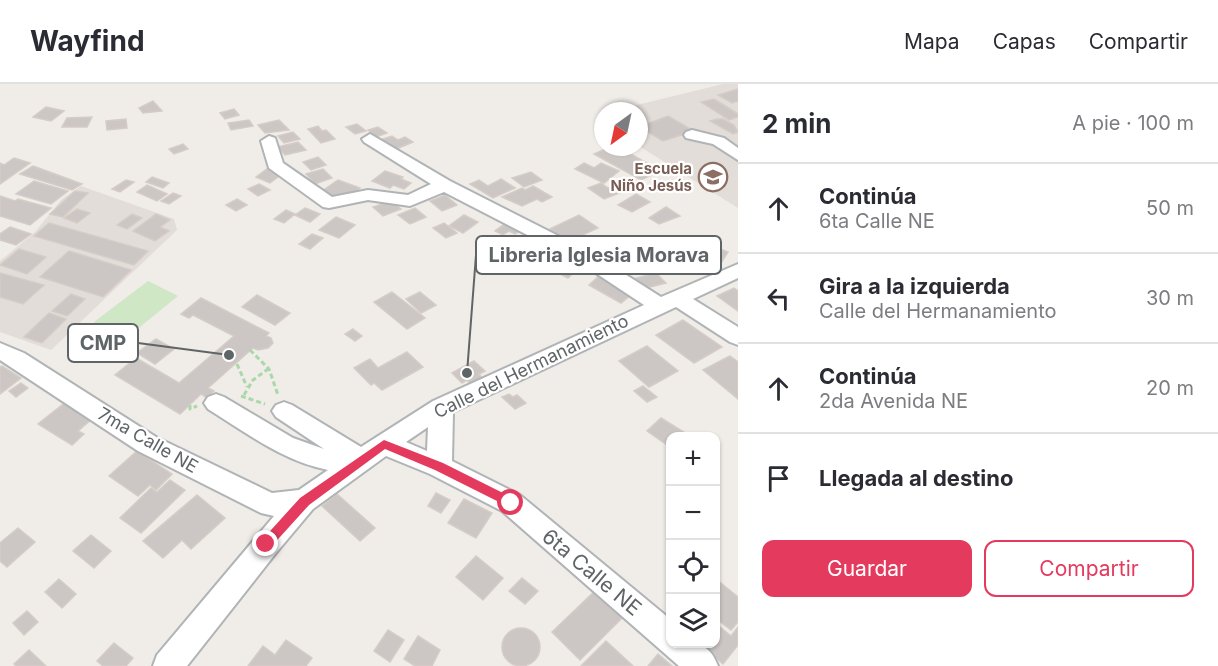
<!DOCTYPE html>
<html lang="es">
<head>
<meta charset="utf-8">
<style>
	:root { --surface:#fff; --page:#f2f2f3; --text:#2b2b33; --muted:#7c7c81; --line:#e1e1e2; --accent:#e43a5e }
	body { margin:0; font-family:Inter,sans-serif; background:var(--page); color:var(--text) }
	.controls { position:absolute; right:18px; bottom:18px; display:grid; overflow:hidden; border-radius:12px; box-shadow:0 2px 4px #0004 }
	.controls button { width:54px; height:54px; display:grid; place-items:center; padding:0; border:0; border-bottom:2px solid var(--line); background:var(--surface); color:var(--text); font:30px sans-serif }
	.compass { position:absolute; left:594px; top:18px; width:54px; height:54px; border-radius:50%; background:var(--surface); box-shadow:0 2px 4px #0004; rotate:213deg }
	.stop { position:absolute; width:18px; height:18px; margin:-14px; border:4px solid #e43a5e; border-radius:50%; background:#fff }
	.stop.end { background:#e43a5e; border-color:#fff; box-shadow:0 2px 6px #0008 }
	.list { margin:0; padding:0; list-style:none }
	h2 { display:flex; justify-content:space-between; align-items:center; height:78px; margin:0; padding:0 24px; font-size:26px }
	h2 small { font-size:20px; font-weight:400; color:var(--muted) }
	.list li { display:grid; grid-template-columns:39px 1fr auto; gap:18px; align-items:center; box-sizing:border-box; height:90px; padding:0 24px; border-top:2px solid var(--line) }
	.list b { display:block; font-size:22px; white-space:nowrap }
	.list p { margin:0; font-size:20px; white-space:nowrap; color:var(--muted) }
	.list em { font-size:20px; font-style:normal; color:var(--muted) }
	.actions { display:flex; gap:12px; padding:18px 24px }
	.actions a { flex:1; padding:14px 0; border:2px solid var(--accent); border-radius:12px; text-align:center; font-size:21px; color:var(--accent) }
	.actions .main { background:var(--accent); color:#fff }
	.icon { flex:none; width:33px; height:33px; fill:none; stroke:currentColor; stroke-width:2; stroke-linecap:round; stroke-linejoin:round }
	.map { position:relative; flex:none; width:738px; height:582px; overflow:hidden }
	header { display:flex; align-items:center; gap:36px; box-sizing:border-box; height:84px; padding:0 30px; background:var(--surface); border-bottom:2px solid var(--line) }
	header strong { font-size:28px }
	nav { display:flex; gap:33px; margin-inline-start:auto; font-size:21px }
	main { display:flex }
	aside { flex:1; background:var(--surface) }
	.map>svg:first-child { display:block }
	.education { fill:#e3ddd9 }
	.green { fill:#cfe7c5 }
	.building { fill:#ccc7c4; stroke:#d5ccc6; stroke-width:1.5 }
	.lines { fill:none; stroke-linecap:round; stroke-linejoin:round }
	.minor-casing { stroke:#b0b4b6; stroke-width:4 }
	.path { stroke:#aad8a9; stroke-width:3; stroke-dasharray:5 3; stroke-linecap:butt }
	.minor { fill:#fff; fill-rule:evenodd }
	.route { fill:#e43a5e }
	.labels { text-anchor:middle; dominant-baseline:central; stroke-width:4.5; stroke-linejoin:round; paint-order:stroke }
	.far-education-label { font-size:15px; font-weight:bold; fill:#785e54; stroke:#fff; text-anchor:end }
	.street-label { font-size:18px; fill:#5f6567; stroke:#fff }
	.near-street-label { font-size:21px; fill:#5f6567; stroke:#fff }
	.leader { fill:none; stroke:#5f6567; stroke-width:2 }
	.callout-dot { fill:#5f6567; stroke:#fff; stroke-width:2 }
	.callout { fill:#fff; stroke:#5f6567; stroke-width:2 }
	.callout-label { font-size:20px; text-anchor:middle; font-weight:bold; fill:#5f6567 }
</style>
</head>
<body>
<header>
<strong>Wayfind</strong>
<nav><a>Mapa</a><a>Capas</a><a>Compartir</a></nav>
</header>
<main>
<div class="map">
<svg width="738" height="582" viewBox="0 0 738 582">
	<rect width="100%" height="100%" fill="#f0ece8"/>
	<g class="education">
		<polygon points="723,0 738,0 738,124 639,62 639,27 612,27"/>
		<polygon points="81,102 174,135 177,146 51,266 0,248 0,177 35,148 62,115"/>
	</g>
	<polygon class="green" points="148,197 178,212 125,255 94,238"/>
	<g class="building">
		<polygon points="738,5 738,17 732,19 718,11"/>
		<polygon points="714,15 738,30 738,33 729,36 701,18"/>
		<polygon points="153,17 162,27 143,29 139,24"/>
		<polygon points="46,23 64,27 51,37 33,33"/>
		<polygon points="234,25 239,31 225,35 220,29"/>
		<polygon points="668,32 694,47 663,57 639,43"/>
		<polygon points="92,33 87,43 62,43 67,34"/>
		<polygon points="126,35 127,44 107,46 106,37"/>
		<polygon points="717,35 723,35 734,41 738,48 733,50 710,37"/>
		<polygon points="249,36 253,42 231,46 228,39"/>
		<polygon points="279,36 289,46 265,49 258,41"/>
		<polygon points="357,40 366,47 355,50 346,43"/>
		<polygon points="318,42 322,47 326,46 335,55 321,59 308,45"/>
		<polygon points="378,43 387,49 376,53 368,46"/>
		<polygon points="293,48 300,55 284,59 278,52"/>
		<polygon points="392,52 398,56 405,53 413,58 394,66 380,56"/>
		<polygon points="298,58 306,66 285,71 278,63"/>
		<polygon points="183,60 188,65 174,70 169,65"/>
		<polygon points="609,63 619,63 660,87 641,96 594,70"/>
		<polygon points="318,73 326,81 311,86 303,78"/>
		<polygon points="14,74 30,79 0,100 0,79 4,81"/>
		<polygon points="584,79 594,84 601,79 619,87 604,99 575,85"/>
		<polygon points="33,82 82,100 72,106 20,90"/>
		<polygon points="268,84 283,89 270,99 256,93"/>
		<polygon points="323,85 332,94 315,100 306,90"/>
		<polygon points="385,87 403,93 401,95 411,99 404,105 393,101 390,104 372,97"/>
		<polygon points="531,88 542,96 524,103 512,94"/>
		<polygon points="152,93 169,99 163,104 146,98"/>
		<polygon points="501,95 515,104 493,114 470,100 479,96 488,102"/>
		<polygon points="126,96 134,98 120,108 112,105"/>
		<polygon points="338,96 360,104 348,114 340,110 334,115 319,109"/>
		<polygon points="34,97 68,107 51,120 16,110"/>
		<polygon points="601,99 608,104 618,100 627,106 604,115 588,104"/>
		<polygon points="259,100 270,106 258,112 248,105"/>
		<polygon points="147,101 167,110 157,117 137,108"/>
		<polygon points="533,102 552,113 542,118 537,115 522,122 502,113 522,104 525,106"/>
		<polygon points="75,107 88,109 63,133 50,130"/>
		<polygon points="173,109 181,112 169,120 161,117"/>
		<polygon points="636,110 650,118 632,128 618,121"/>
		<polygon points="445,111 457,121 442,127 430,117"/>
		<polygon points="0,112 15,117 18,115 51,124 30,141 0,132"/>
		<polygon points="237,115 247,121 236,127 226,121"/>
		<polygon points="391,117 401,125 383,132 373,123"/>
		<polygon points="666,123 680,132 659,140 649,134"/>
		<polygon points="305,124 320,130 310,138 295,131"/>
		<polygon points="415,124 426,133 410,140 398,131"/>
		<polygon points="77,125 90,129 77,139 64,134"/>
		<polygon points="286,126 295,130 284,139 274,135"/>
		<polygon points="132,130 142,134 127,145 117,141"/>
		<polygon points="156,130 170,136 160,143 169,147 155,157 133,147"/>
		<polygon points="464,131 478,138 463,149 449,142"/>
		<polygon points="579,131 598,144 568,158 550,145"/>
		<polygon points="336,133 355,141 339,154 319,146"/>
		<polygon points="49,139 148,167 134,181 34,152"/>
		<polygon points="444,139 457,149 446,154 433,144"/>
		<polygon points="506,139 520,147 515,150 509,147 503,151 495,147"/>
		<polygon points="10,143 31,150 16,161 0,156 0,150"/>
		<polygon points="312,150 323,154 310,165 299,160"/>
		<polygon points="533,150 558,164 527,184 502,168"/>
		<polygon points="713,162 728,168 721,179 706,173"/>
		<polygon points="19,165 46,173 27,190 0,181"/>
		<polygon points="69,167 131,186 103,213 40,193"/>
		<polygon points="564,171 582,180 568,194 549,184"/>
		<polygon points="0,189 44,201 23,220 0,213"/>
		<polygon points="656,189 666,199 642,205 633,195"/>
		<polygon points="599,192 632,210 621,219 589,201"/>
		<polygon points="734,204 738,207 738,227 717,212"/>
		<polygon points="392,208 425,234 407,245 374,218"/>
		<polygon points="420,208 436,221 421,229 406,215"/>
		<polygon points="71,210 85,215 67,232 52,227"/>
		<polygon points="257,211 290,229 275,241 242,223"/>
		<polygon points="201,214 269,249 266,252 271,254 273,259 268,264 258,266 253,264 208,304 214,307 207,314 201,310 180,330 115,291 136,274 179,299 234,252 193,231 189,234 181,230"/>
		<polygon points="49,229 66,235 42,259 24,253"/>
		<polygon points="683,236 722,263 694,279 656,251"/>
		<polygon points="353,245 362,252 355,257 345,250"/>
		<polygon points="156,255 174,265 155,280 137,269"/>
		<polygon points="647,262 678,287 649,303 619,277"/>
		<polygon points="407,268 423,283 382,306 374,299 371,301 354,284 370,275 378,284"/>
		<polygon points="730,272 738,278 738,315 703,286"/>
		<polygon points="474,277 485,287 479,290 482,294 470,300 467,296 462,299 452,289"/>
		<polygon points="2,282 21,294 0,310 0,283"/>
		<polygon points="21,299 28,304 16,313 9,307"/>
		<polygon points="643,302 657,313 647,318 634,307"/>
		<polygon points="509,310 513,313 517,311 526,319 515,325 502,313"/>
		<polygon points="66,318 93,334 78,347 84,350 72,361 38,340"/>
		<polygon points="661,334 690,352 670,352 670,363 647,347"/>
		<polygon points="137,367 172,390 156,406 150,401 138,412 109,392"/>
		<polygon points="170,396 185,406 141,449 120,434 151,404 157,408"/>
		<polygon points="436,409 450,416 441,429 428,422"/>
		<polygon points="337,410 375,444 360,457 322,422"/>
		<polygon points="197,411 225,434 191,465 182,456 163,474 143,457"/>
		<polygon points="464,415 492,429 476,454 448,439"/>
		<polygon points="18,444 35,458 7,483 0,477 0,459"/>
		<polygon points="91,451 111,467 94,484 73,467"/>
		<polygon points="476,472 503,494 483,516 456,493"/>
		<polygon points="522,494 538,507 525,520 509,507"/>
		<polygon points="59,495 76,510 62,524 45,508"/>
		<polygon points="716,495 738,513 738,538 731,546 719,537 716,541"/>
		<polygon points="598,504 627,529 580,576 552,548"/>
		<polygon points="27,527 38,538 24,551 13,539"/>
		<polygon points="719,542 731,552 738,543 738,561 723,580 702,562 705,560 716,560 716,547"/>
		<circle cx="521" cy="563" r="19"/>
		<polygon points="388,546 404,556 390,578 374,567"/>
		<polygon points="418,552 440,566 432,582 415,582 404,575"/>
		<polygon points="286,556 312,574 306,582 248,582 263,562 275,571"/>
		<polygon points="606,557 633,582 581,582"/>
		<polygon points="114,559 133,574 126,582 103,582 97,577"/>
		<polygon points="29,566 46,582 16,582 14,580"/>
		<polygon points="658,570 672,582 648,582"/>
	</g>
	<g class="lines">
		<g class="minor-casing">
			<g id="minor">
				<polygon points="692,46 724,54 738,64 738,76 713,60 686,54 684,51 686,48"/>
				<path d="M370,50L450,97L590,168L661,213L738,180V194L693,215L738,243V261L730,258L676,223L453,328L452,377L520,411L670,535V560C695,560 708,556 718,582H679L502,427L430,390L386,372L313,425L276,469L187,582H153L157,571L274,432L261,429L138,367L0,276V259L24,269L156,353L272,409L299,406L328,386C282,377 247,349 208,325L204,319L208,313L216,310L224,313L293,354L324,365L276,333L272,327L276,321L284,318L292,321L361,363L433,317L644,221L576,176L444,108L410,122L368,116L329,124L323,123L269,84L261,57L269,52L275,54L283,79L332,113L368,106L408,111L431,100L364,58L362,55ZM428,343L427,367L406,358Z"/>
			</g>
		</g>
		<g class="path">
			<polyline points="250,266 269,285 278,311"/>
			<polyline points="237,280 247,303"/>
			<polyline points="244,311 253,296 268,285"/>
			<polyline points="241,312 265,320"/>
			<polyline points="190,321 190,325 197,322"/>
		</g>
		<use href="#minor" class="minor"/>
	</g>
	<polygon class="route" points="384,356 443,379 515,415 515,422 507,422 435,386 385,365 309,421 270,464 262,464 262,456 300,414"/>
	<defs>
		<g id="school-ring" transform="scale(1.5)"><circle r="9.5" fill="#fff" stroke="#8d6e63" stroke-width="1.5"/><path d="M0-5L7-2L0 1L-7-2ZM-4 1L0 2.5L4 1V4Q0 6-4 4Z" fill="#8d6e63"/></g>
	</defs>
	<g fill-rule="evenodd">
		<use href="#school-ring" x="713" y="93"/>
	</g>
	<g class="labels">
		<g class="far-education-label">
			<text x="692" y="84">Escuela<tspan x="692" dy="17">Niño Jesús</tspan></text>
		</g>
		<g class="street-label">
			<text transform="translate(531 282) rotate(-26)">Calle del Hermanamiento</text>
			<text transform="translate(148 356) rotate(30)">7ma Calle NE</text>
		</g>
		<g class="near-street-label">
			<text transform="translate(592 488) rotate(40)">6ta Calle NE</text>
		</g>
	</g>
	<path class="leader" d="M467 289L476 171M229 271L138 259"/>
	<g class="callout-dot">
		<circle cx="467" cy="289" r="6"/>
		<circle cx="229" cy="271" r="6"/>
	</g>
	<g class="callout">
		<rect x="476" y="152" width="245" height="38" rx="6"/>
		<rect x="68" y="240" width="70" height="38" rx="6"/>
	</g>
	<g class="callout-label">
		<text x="599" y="178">Libreria Iglesia Morava</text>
		<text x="103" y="266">CMP</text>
	</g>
</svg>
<div class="controls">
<button>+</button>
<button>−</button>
<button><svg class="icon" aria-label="locate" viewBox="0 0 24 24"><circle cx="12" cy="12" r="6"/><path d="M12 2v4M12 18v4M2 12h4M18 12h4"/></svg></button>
<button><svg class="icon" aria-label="layers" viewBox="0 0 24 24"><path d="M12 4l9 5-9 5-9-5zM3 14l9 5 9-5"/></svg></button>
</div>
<svg class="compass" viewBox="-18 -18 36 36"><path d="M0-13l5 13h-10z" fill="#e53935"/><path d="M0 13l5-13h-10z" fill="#7c7c81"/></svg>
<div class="stop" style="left:511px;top:419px"></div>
<div class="stop end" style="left:266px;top:460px"></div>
</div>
<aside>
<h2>2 min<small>A pie · 100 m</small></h2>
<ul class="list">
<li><svg class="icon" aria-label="ahead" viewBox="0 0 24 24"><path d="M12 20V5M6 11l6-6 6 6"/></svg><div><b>Continúa</b><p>6ta Calle NE</p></div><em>50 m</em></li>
<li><svg class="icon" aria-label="left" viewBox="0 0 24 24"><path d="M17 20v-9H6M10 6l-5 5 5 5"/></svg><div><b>Gira a la izquierda</b><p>Calle del Hermanamiento</p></div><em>30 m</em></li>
<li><svg class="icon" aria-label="ahead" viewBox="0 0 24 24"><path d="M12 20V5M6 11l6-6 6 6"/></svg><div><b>Continúa</b><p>2da Avenida NE</p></div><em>20 m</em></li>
<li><svg class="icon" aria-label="arrive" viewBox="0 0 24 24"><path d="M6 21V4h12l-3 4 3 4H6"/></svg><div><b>Llegada al destino</b></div></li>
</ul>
<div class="actions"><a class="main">Guardar</a><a>Compartir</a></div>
</aside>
</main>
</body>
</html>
